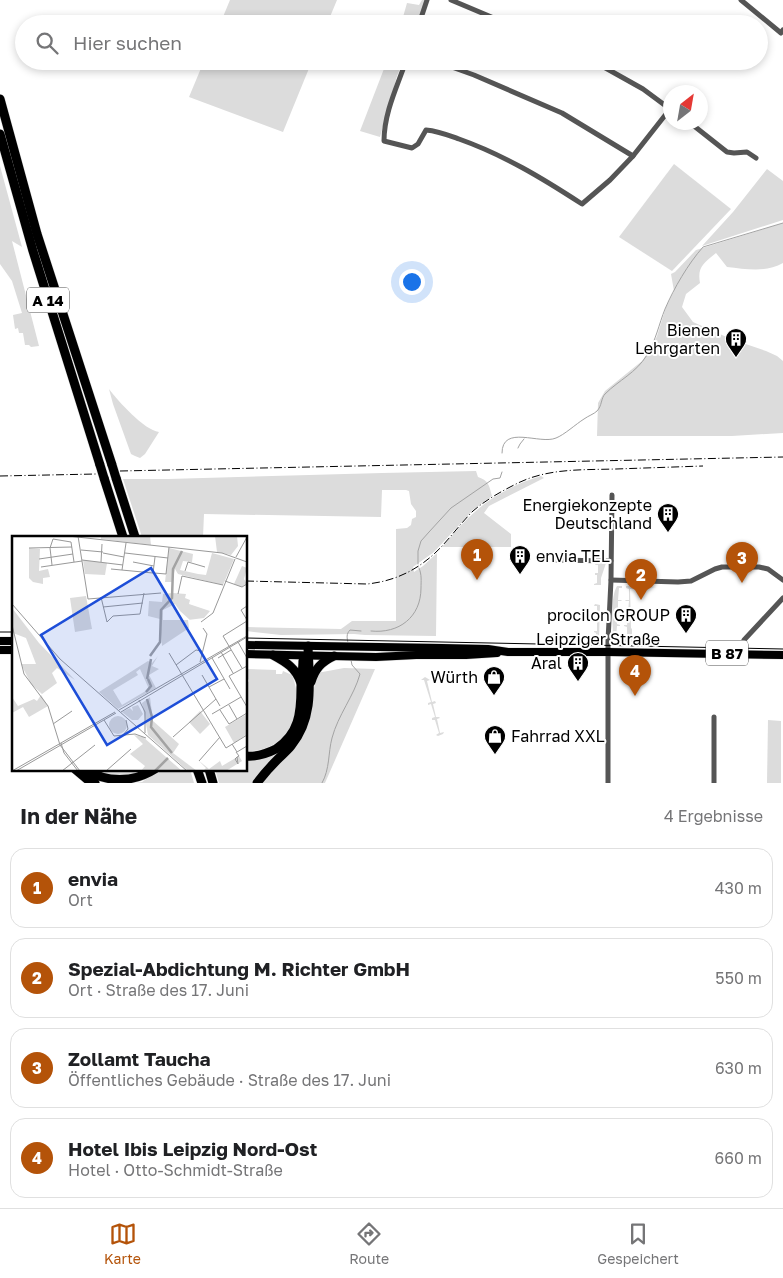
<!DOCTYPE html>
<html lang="de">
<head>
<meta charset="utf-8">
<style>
	:root { --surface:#fff; --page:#f2f2f2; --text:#202124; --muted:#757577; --line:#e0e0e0; --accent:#b45309 }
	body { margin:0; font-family:"Golos Text",sans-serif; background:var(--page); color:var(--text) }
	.compass { position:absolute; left:663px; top:85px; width:45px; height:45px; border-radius:50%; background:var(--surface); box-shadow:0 2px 8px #0003; rotate:31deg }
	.you { position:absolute; left:411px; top:281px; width:18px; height:18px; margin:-12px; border:4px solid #fff; border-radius:50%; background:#1a73e8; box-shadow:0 0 0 8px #1a73e833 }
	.badge { display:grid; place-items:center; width:32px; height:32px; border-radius:50%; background:var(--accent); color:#fff; font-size:16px; font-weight:700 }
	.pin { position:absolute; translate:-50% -41px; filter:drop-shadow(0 1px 2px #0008) }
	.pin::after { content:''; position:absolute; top:26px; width:18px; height:15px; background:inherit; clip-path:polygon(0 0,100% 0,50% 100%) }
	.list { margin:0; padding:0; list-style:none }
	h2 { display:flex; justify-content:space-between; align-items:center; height:65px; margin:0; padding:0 20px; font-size:21px }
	h2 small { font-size:16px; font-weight:400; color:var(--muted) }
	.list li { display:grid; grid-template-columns:32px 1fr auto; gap:15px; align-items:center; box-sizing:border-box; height:80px; margin:0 10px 10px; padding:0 10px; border:1px solid var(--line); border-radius:15px }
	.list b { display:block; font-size:19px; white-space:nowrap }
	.list p { margin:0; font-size:16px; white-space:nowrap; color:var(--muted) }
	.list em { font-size:16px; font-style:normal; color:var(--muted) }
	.icon { flex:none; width:28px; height:28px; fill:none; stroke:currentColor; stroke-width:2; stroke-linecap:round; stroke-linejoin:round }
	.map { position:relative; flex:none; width:783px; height:783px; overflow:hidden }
	.search { position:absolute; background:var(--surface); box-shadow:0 2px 8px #0003; left:15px; right:15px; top:15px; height:55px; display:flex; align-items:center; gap:12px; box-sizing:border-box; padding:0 18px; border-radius:28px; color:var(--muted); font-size:19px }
	.sheet { height:425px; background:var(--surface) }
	nav { display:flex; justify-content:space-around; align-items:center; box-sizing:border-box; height:70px; border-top:1px solid var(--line); background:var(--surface); font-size:14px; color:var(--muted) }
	nav a { display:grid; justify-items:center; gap:2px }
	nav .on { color:var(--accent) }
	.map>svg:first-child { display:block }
	.green { fill:#dcdcdc }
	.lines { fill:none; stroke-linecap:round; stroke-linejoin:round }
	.stream { stroke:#a3a3a3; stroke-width:1 }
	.primary-casing { stroke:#dbdbdb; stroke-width:9 }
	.highway-casing { stroke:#dbdbdb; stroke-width:10 }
	.street { stroke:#555; stroke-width:5 }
	.primary { stroke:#000; stroke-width:8 }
	.highway { stroke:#000; stroke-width:9 }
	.tram { stroke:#000; stroke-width:1 }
	.rail { stroke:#000; stroke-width:1; stroke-dasharray:8 2.5 1 2.5; stroke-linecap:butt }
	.highway-bridge-casing { stroke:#dbdbdb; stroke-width:10; stroke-linecap:butt }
	.highway-bridge { stroke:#000; stroke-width:9 }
	.labels { text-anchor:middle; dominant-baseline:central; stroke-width:4; stroke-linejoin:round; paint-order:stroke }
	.shield { fill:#fff; stroke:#4c4c4c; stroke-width:1 }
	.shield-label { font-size:15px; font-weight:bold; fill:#000 }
	.poi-label { font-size:16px; fill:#000; stroke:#fff; text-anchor:end }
	.street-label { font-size:16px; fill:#000; stroke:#fff }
	.inset-river { fill:none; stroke:#a3a3a3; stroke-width:2.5 }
	.inset-road { fill:none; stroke:#999; stroke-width:1 }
	.view { fill:#1d4ed8; fill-opacity:0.15; stroke:#1d4ed8; stroke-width:2.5 }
	.inset-edge { fill:none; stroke:#000; stroke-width:2.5 }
</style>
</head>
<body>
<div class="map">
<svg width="783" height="783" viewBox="0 0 783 783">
	<rect width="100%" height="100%" fill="#fff"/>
	<g class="green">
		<polygon points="230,0 337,0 327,24 220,24"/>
		<polygon points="422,0 426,0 417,24 401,24 407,3 419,5"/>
		<polygon points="204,61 312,61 283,132 189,97"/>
		<polygon points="387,61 403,61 397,76 380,137 360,131"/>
		<polygon points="674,164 731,209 672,271 619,237"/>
		<polygon points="0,166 22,247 12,241 39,346 31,347 29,345 25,345 23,333 19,333 18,328 15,329 13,315 22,313 12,281 0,264"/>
		<polygon points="767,169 783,181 783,220 702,246 733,212"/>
		<path d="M783,223V263C766,273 746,269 727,267L716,253C704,263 697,267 700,283L686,294L682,307L693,322L731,339L766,351L777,356L783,361V433L732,436H597L598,403L605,391L642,361L651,348L657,336L666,307L674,291L671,274L675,272L696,250Z"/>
		<path d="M109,389C118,401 144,430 159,432L145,454L140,458L135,456L131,454L113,404Z"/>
		<path d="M476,471L478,477C489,481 489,485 492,496L473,510L434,552L413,567L414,572L423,566L437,553L436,636L365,635L354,634L281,635L246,631V627L341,629L352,621H396V529L407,528L411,525L412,519L416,517V511L411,504L409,491L406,490H382L381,517L204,514L203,537H142L123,479H168L382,473Z"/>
		<path d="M541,476L544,478L489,506L484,513L511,534V547H442C453,534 464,521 477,510C495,494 518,483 541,476Z"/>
		<polygon points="597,562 606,563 601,578 601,585 594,585 594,584 597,583 597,575 595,575 595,573 598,573 598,565 595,565"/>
		<path d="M617,586H622V588H619L618,600H622L621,601H618V612L621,613L617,614V624L620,625V626H617L616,637H620V639H613V637C613,623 610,598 617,586Z"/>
		<polygon points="626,586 657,587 630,589 631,628 632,629 632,642 621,642 622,638 627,637 627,627 624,626 624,625 627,625 628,614 625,614 625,613 628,612 629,601 625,601 626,600 629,600 629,589 626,588"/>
		<polygon points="595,604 600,605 599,639 595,639 593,636 596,636 596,633 594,632 594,631 597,631 597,622 594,621 594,620 597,620 597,606 594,606"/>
		<path d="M344,668L375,669L325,783H260L309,717C315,703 312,688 317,673Z"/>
		<path d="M246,669L276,670V674H282L283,671L292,675C295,683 297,691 297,698C297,729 278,752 246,751V685L249,681L246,674Z"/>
		<polygon points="425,677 430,680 427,681 432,702 435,701 436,703 433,704 436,717 439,717 440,718 437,719 440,733 444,732 443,734 438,736 436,735 439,733 435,720 432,720 432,718 435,717 431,704 428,705 428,703 431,702 424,680 421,680"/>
		<polygon points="768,720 781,721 781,783 767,783"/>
		<polygon points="277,754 253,783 219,783 215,769 246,769 246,761 260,760"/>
		<path d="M95,769H144C127,779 111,777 95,769Z"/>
		<polygon points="161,769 190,769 194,783 136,783 142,782"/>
	</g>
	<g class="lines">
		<g class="stream">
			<polyline points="518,448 520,444 524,439"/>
			<path d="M502,453C502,424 540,445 556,438C564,435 576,424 584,419C588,416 594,414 597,411C602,406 601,398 605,394C619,380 636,373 647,355C656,340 659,324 665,309C674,288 688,264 703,247L783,223"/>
			<polyline points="418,564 418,551 421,541 429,532 451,508 493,479 500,478 502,472"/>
			<path d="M371,631C399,634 421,617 421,588C421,581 422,575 419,568"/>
			<path d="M348,643C347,638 346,634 350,630L361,631"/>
			<path d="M322,783C330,769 328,753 332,738C338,715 354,696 360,674L352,665L351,660"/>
		</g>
		<g class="primary-casing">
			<g id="primary">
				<polyline points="0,641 14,641"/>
				<polyline points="246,645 442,648 488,649 508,652 608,652 783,655"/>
				<polyline points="0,650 14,650"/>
				<polyline points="246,654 376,657 416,655 466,655 497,653"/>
			</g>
		</g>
		<g class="highway-casing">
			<g id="highway">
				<polyline points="0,99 37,234 112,465"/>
				<polyline points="0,134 33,251 100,465"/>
				<polyline points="104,478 123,537"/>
				<polyline points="116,478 135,537"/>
				<path d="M273,655C286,662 296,668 301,683"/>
				<path d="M311,682C315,669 321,662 334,656"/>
				<path d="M246,756C257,757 266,754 276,749C299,734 301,713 301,688C301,679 303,670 303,661"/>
				<polyline points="75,769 88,780 95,783"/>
				<path d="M85,769C106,783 133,783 155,769"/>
				<polyline points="197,769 202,783"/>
				<polyline points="209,769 213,783"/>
				<path d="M257,783C263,775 270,767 277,760C282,755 287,751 291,746C315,717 309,681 308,646"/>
			</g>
		</g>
		<g class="street">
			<polyline points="451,0 508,24"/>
			<polyline points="741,0 781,33 783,30"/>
			<polyline points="419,24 427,0"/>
			<path d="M406,61C397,87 384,113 384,141L412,148L418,144L426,130C438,131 448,135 459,139C504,155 542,178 582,204L610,180L633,156L670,109"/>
			<polyline points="435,61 474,75 562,113 633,156"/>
			<polyline points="593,61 643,89 670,109"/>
			<polyline points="689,122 727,152 734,153 747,152 756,158"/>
			<polyline points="554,560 611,561"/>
			<polyline points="611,580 678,582 691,581 715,569 722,567 759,567 768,569 783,580"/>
			<polyline points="744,640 783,598"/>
			<polyline points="714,717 714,783"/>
			<polyline points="608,783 608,641 611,580 612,495"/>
		</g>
		<use href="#primary" class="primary"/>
		<use href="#highway" class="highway"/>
		<g class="tram">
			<polyline points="0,632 14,632"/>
			<polyline points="246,638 783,649"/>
		</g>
		<g class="rail">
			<polyline points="120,471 783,457"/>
			<polyline points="0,476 96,474"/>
			<path d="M246,581L367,584C397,581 422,568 443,545C453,534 462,522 473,511C487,499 502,491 518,483C549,468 583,470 616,469C645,468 674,467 703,466"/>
		</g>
		<g class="highway-bridge-casing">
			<g id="highway-bridge">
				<polyline points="100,465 104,478"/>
				<polyline points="112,465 116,478"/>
			</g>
		</g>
		<use href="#highway-bridge" class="highway-bridge"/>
	</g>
	<defs>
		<g id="building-pin" transform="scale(1.125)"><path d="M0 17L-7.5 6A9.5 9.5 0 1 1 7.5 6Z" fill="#000" stroke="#fff"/><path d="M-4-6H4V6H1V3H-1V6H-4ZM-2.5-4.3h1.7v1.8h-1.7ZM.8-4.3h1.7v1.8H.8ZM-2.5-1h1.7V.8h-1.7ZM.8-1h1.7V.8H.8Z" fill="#fff"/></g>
		<g id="shop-pin" transform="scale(1.125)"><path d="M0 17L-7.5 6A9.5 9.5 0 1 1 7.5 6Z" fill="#000" stroke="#fff"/><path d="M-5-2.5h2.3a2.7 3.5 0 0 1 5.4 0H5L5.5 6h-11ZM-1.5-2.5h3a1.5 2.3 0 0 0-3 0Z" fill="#fff"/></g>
	</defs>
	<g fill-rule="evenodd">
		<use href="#building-pin" x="736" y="339"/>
		<use href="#building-pin" x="668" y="514"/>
		<use href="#building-pin" x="520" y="556"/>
		<use href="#building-pin" x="686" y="615"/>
		<use href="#building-pin" x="578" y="663"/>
		<use href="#shop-pin" x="494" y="677"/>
		<use href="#shop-pin" x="495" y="736"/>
	</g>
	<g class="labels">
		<g class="shield">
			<rect x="27" y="287.5" width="42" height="25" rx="4"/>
			<rect x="706" y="640.5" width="42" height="25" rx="4"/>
		</g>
		<g class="shield-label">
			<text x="48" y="300">A 14</text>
			<text x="727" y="653">B 87</text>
		</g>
		<g class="poi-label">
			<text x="720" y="330">Bienen<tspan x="720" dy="18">Lehrgarten</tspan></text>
			<text x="652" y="505">Energiekonzepte<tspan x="652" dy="18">Deutschland</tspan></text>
			<text x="536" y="556" text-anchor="start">envia TEL</text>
			<text x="670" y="615">procilon GROUP</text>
			<text x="562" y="663">Aral</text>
			<text x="478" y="677">Würth</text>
			<text x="511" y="736" text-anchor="start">Fahrrad XXL</text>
		</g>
		<g class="street-label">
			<text x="598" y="639">Leipziger Straße</text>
		</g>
	</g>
	<g transform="translate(12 536)">
		<rect width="235" height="235" fill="#fff"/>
		<path d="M89,0H138L139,9L89,3ZM203,0H225L226,10L219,19L205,16ZM17,12L28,13L27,35L36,33L38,41L31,42V48L21,46L17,42ZM157,12L181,18L180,26L171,25L168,34L186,38L194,39L200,17L222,23L211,49L166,38L163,33L160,46H153ZM71,24L95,27L93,39L73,38ZM230,30L235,32L232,43L235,48L229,51L222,48ZM161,57L174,58L173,62L178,64L177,68L198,75L192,82L176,84L177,92L150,110L148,83L136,80L137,65L150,66L151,58ZM163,68L168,75L178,84H151V74ZM74,60L80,93L63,96L58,62ZM0,72L27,107L63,144L45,132L40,137L45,147L30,158L19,148L9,128H24L14,102L1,97ZM146,120L140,130L147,133L137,139L144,152L106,173L87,156L136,125L140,127ZM128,133L137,153L110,169L101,154L126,139L124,136ZM29,159L36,170L17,181L11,171L0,177V161L6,170L22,163L25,165ZM138,161L141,185L167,208L161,217L185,235H176L136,199L130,167ZM126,169L131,178L126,184H120L110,176L118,172L121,175L120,171ZM188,175L198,188L188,198L177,186ZM235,178V198L222,207L213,191ZM97 189a9 9 0 1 1 18 0a9 9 0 1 1-18 0ZM122,199L131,201L170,235H129L133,230L118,218L131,208ZM227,220L230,225L214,235H191L194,232L186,224L197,233L208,225L210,230Z" fill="#dcdcdc" fill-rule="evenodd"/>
		<path class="inset-river" d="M138,120L148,106L149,74L160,62L161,33L170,15M135,143L139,123M134,156L139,150L136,143M135,163L140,181L139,191L160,217M143,235L156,222"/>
		<path class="inset-road" d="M56,0L210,17L235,26M66,0L76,63L149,57M17,12L60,11M69,14L91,16M91,17L112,21M113,17L156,22M224,21L235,1M27,23L61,18M70,24L111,29M89,26L90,8M121,26L142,30M40,29L38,12L41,3L59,6L62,26M29,31L70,25M99,33L141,37L143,21M110,34L114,7M173,35L176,26L193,31M142,37L154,38L157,11M213,45L230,51L235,48M166,58L170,40L211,49M89,61L95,86L101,80L128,78L132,57M0,68L48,123L175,235M235,70L229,74L235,84M91,71L131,67M189,86L201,77L223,23M0,89L12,138L36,170L48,209M226,106L235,122M209,116L221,137M157,117L214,212L235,199M200,122L218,153M206,122L219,114M188,126L195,98L191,92M164,129L184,114L190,115M235,130L217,140L235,171M230,132L211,100L235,85M190,139L208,170M197,151L212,143M127,164L133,176V197M217,169L225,183M107,174L235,100M208,174L217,188L235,177M109,176L235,101M200,178L229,161M92,184L102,200L123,198L134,202M41,188L60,175M111,199L116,193L114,184M161,201L204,163M49,207L52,217L66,235M220,208L225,216L235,210M48,209L68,235M224,216L227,220L225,221L223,223L226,228L225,221M187,225L208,201M0,235L103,176M4,235L104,177M50,235L83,209M94,235L119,213"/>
		<path class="view" d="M139,32L205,143L95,209L29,99Z"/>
		<rect width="235" height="235" class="inset-edge"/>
	</g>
</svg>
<svg class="compass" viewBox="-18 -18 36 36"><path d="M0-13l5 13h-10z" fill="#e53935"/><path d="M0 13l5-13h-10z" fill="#757577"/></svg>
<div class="you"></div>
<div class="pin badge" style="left:477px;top:580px">1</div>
<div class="pin badge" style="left:641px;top:600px">2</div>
<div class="pin badge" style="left:742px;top:583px">3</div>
<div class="pin badge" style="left:635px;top:696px">4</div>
<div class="search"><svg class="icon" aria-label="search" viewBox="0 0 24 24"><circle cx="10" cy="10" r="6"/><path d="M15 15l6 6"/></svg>Hier suchen</div>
</div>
<section class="sheet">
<h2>In der Nähe<small>4 Ergebnisse</small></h2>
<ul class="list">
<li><span class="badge">1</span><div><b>envia</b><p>Ort</p></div><em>430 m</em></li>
<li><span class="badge">2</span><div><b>Spezial-Abdichtung M. Richter GmbH</b><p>Ort · Straße des 17. Juni</p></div><em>550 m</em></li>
<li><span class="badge">3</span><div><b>Zollamt Taucha</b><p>Öffentliches Gebäude · Straße des 17. Juni</p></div><em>630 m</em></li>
<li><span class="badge">4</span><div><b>Hotel Ibis Leipzig Nord-Ost</b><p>Hotel · Otto-Schmidt-Straße</p></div><em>660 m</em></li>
</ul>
</section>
<nav>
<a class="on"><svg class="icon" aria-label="map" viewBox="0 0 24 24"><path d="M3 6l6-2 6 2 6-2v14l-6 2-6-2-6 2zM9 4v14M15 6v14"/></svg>Karte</a>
<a><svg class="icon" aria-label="directions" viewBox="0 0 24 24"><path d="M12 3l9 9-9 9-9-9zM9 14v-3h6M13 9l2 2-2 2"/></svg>Route</a>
<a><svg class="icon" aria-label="saved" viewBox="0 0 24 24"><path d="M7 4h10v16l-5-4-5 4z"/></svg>Gespeichert</a>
</nav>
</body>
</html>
